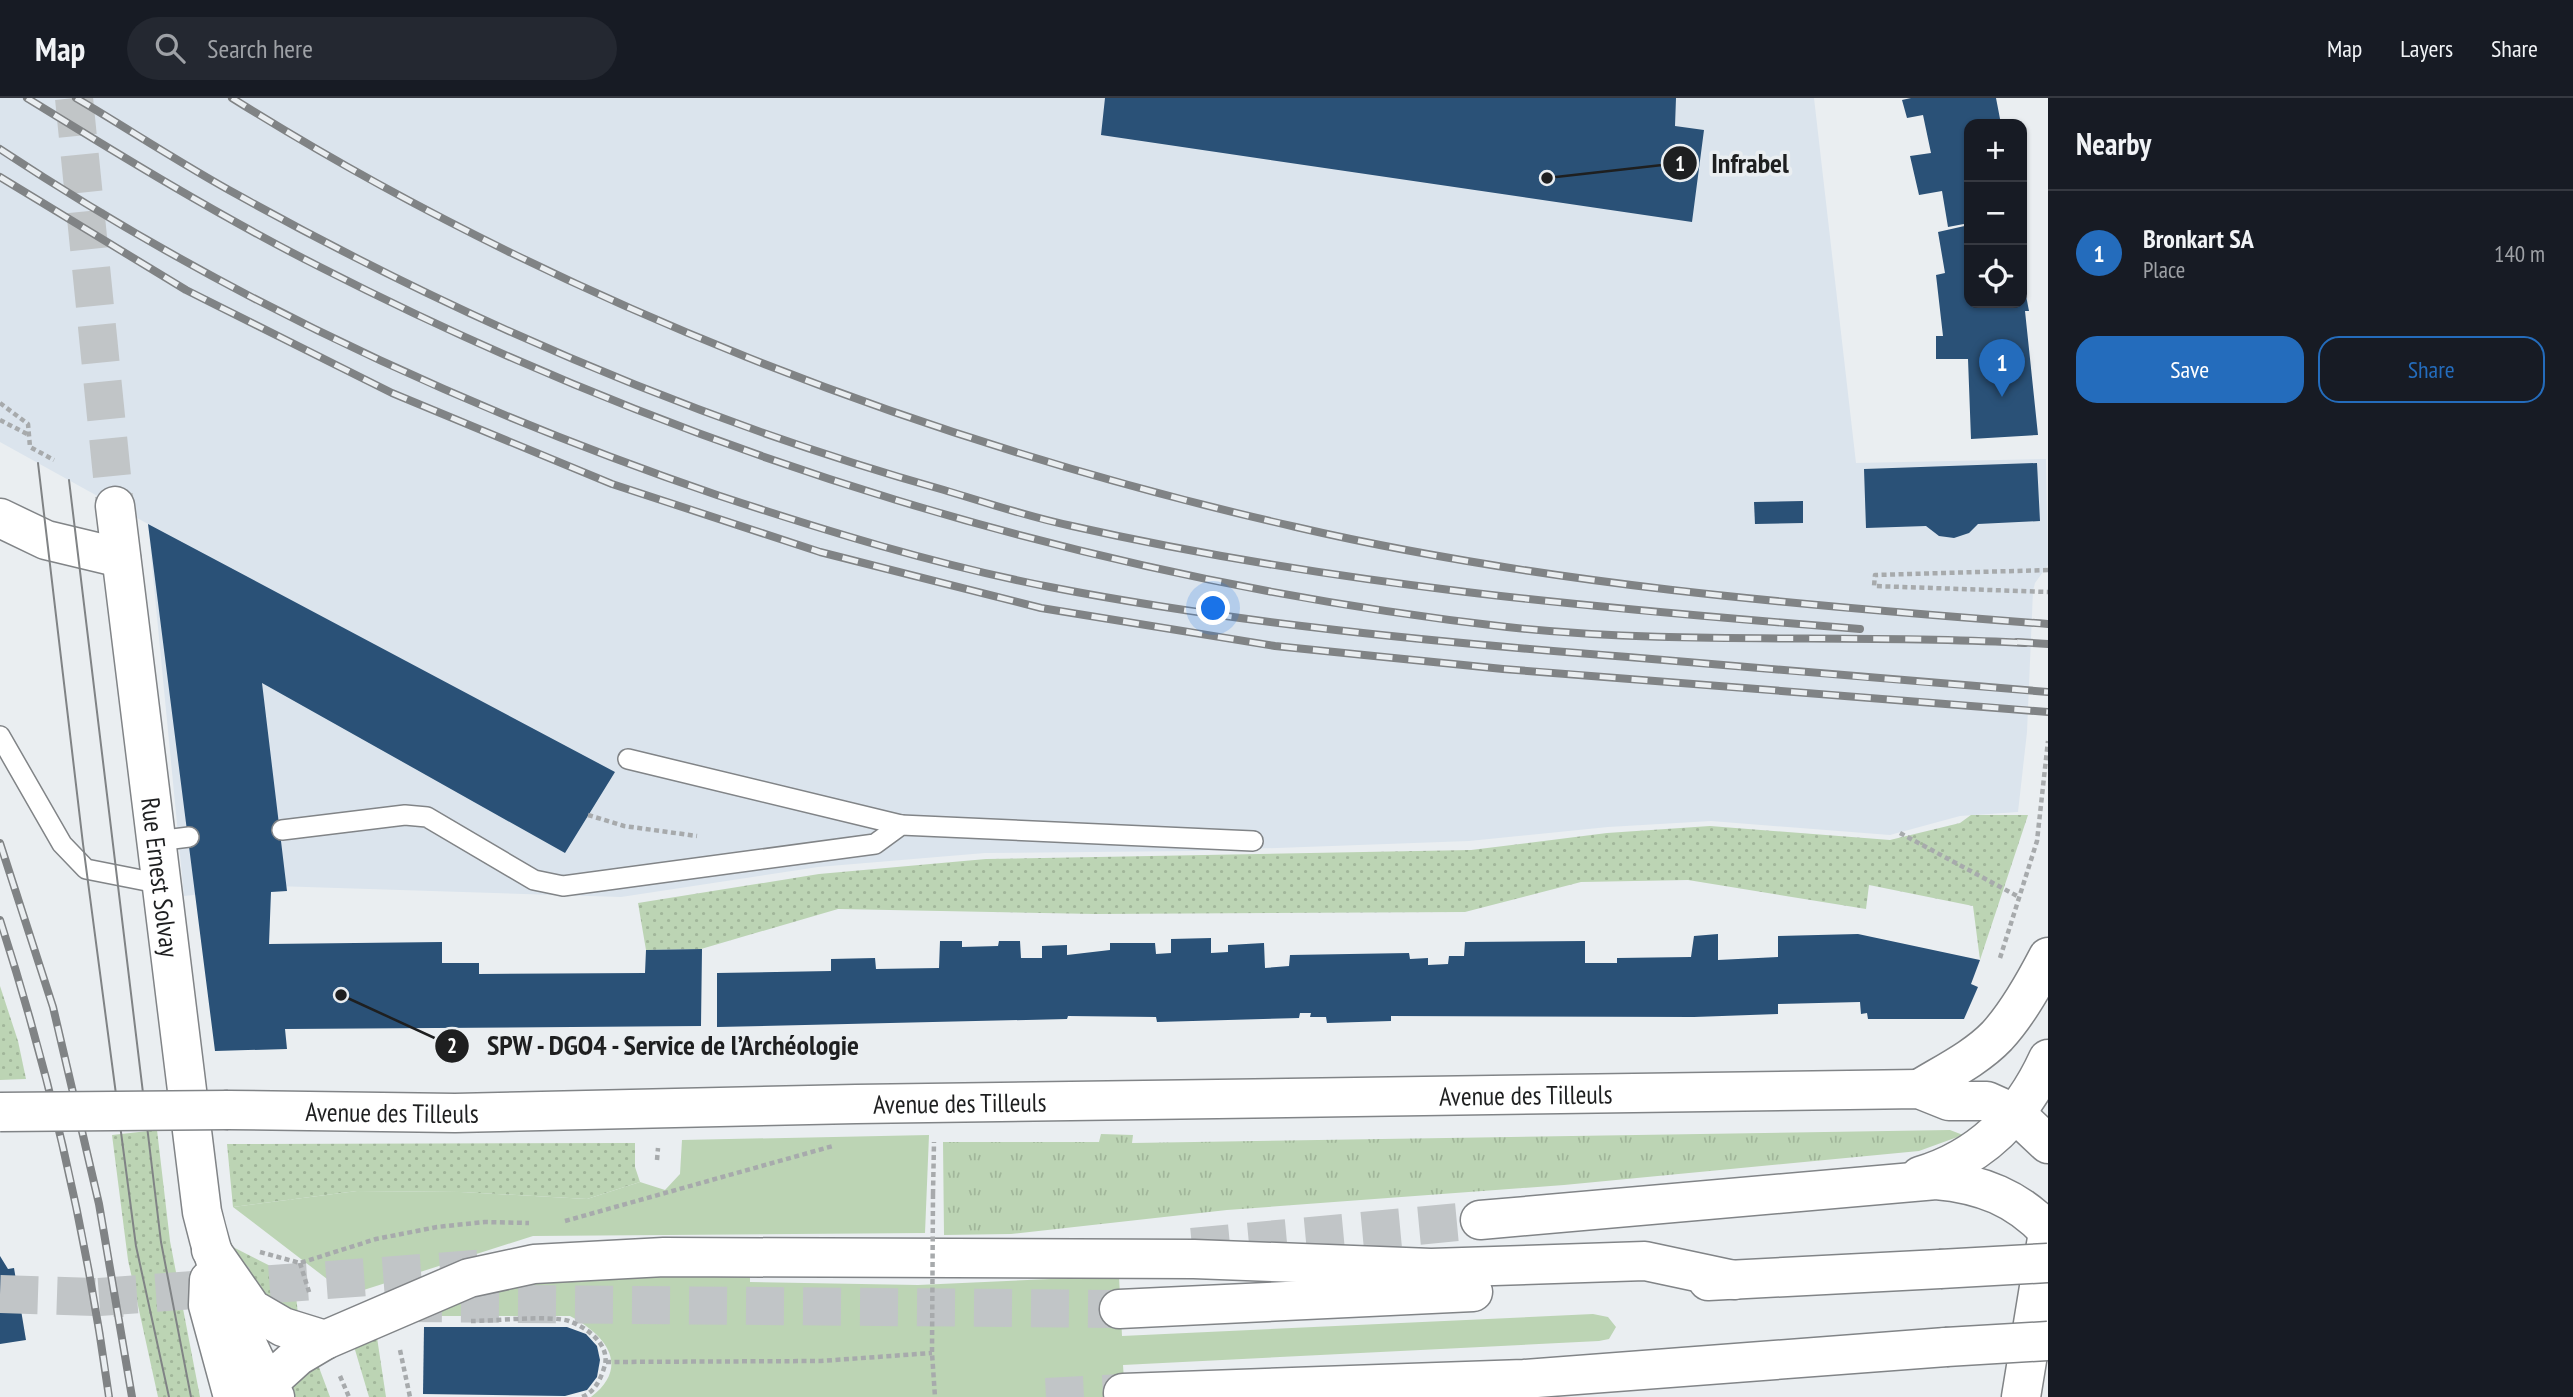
<!DOCTYPE html>
<html lang="en">
<head>
<meta charset="utf-8">
<style>
	:root { --surface:#171b24; --page:#242831; --text:#f1f3f6; --muted:#9ea1a6; --line:#363941; --accent:#246cbc }
	body { margin:0; font-family:"PT Sans Narrow",sans-serif; background:var(--page); color:var(--text) }
	.controls { position:absolute; right:21px; top:21px; display:grid; overflow:hidden; border-radius:14px; box-shadow:0 2px 5px #0004 }
	.controls button { width:63px; height:63px; display:grid; place-items:center; padding:0; border:0; border-bottom:2px solid var(--line); background:var(--surface); color:var(--text); font:35px sans-serif }
	.you { position:absolute; left:1214px; top:511px; width:24px; height:24px; margin:-18px; border:5px solid #fff; border-radius:50%; background:#1a73e8; box-shadow:0 0 0 10px #1a73e833 }
	.badge { display:grid; place-items:center; width:46px; height:46px; border-radius:50%; background:var(--accent); color:#fff; font-size:23px; font-weight:700 }
	.pin { position:absolute; translate:-50% -58px; filter:drop-shadow(0 2px 4px #0008) }
	.pin::after { content:''; position:absolute; top:37px; width:24px; height:21px; background:inherit; clip-path:polygon(0 0,100% 0,50% 100%) }
	.list { margin:0; padding:0; list-style:none }
	h2 { display:flex; justify-content:space-between; align-items:center; height:91px; margin:0; padding:0 28px; font-size:30px }
	h2 small { font-size:23px; font-weight:400; color:var(--muted) }
	.list li { display:grid; grid-template-columns:46px 1fr auto; gap:21px; align-items:center; box-sizing:border-box; height:126px; padding:0 28px; border-top:2px solid var(--line) }
	.list b { display:block; font-size:26px; white-space:nowrap }
	.list p { margin:0; font-size:23px; white-space:nowrap; color:var(--muted) }
	.list em { font-size:23px; font-style:normal; color:var(--muted) }
	.actions { display:flex; gap:14px; padding:21px 28px }
	.actions a { flex:1; padding:16px 0; border:2px solid var(--accent); border-radius:21px; text-align:center; font-size:24px; color:var(--accent) }
	.actions .main { background:var(--accent); color:#fff }
	.icon { flex:none; width:38px; height:38px; fill:none; stroke:currentColor; stroke-width:2; stroke-linecap:round; stroke-linejoin:round }
	.map { position:relative; flex:none; width:2048px; height:1299px; overflow:hidden }
	header { display:flex; align-items:center; gap:42px; box-sizing:border-box; height:98px; padding:0 35px; background:var(--surface); border-bottom:2px solid var(--line) }
	header strong { font-size:33px }
	nav { display:flex; gap:38px; margin-inline-start:auto; font-size:24px }
	.search { width:490px; height:63px; background:var(--page); display:flex; align-items:center; gap:18px; box-sizing:border-box; padding:0 24px; border-radius:38px; color:var(--muted); font-size:26px }
	main { display:flex }
	aside { flex:1; background:var(--surface) }
	.map>svg:first-child { display:block }
	.built { fill:#dbe4ed }
	.grass { fill:url(#grass-dots) }
	.park { fill:url(#park-tufts) }
	.garden { fill:#bcd4b4 }
	.building { fill:#2a5177 }
	.lines { fill:none; stroke-linecap:round; stroke-linejoin:round }
	.tertiary-tunnel { stroke:#c1c5c7; stroke-width:38; stroke-dasharray:38 19; stroke-linecap:butt }
	.motorway-tunnel { stroke:#c1c5c7; stroke-width:38; stroke-dasharray:38 19; stroke-linecap:butt }
	.service-casing { stroke:#818487; stroke-width:22 }
	.minor-casing { stroke:#818487; stroke-width:41 }
	.tertiary-casing { stroke:#818487; stroke-width:41 }
	.secondary-casing { stroke:#818487; stroke-width:41 }
	.motorway-casing { stroke:#818487; stroke-width:41 }
	.path { stroke:#a7aaac; stroke-width:4.5; stroke-dasharray:5 3.5; stroke-linecap:butt }
	.service { stroke:#fff; stroke-width:19 }
	.minor { stroke:#fff; stroke-width:38 }
	.tertiary { stroke:#fff; stroke-width:38 }
	.secondary { stroke:#fff; stroke-width:38 }
	.motorway { stroke:#fff; stroke-width:38 }
	.tram { stroke:#808385; stroke-width:2 }
	.rail-casing { stroke:#808385; stroke-width:8 }
	.rail { stroke:#eaeef1; stroke-width:5; stroke-dasharray:16; stroke-linecap:butt }
	.minor-bridge-casing { stroke:#818487; stroke-width:41; stroke-linecap:butt }
	.motorway-bridge-casing { stroke:#818487; stroke-width:41; stroke-linecap:butt }
	.path-bridge { stroke:#a7aaac; stroke-width:4.5; stroke-dasharray:5 3.5; stroke-linecap:butt }
	.minor-bridge { stroke:#fff; stroke-width:38 }
	.motorway-bridge { stroke:#fff; stroke-width:38 }
	.labels { text-anchor:middle; dominant-baseline:central; stroke-width:7; stroke-linejoin:round; paint-order:stroke }
	.street-label { font-size:26px; fill:#1e1f20; stroke:#eaeef1 }
	.leader { fill:none; stroke:#1e1f20; stroke-width:2.5 }
	.callout-dot { fill:#1e1f20; stroke:#eaeef1; stroke-width:2.5 }
	.mark-label { font-size:21px; text-anchor:middle; font-weight:bold; fill:#fff }
	.callout-label { font-size:28px; text-anchor:middle; font-weight:bold; fill:#1e1f20; stroke:#eaeef1; stroke-width:7; stroke-linejoin:round; paint-order:stroke }
</style>
</head>
<body>
<header>
<strong>Map</strong>
<div class="search"><svg class="icon" aria-label="search" viewBox="0 0 24 24"><circle cx="10" cy="10" r="6"/><path d="M15 15l6 6"/></svg>Search here</div>
<nav><a>Map</a><a>Layers</a><a>Share</a></nav>
</header>
<main>
<div class="map">
<svg width="2048" height="1299" viewBox="0 0 2048 1299">
	<defs>
		<pattern id="grass-dots" width="8" height="8" patternUnits="userSpaceOnUse" patternTransform="scale(1.75)"><rect width="8" height="8" fill="#bcd4b4"/><path d="M2 2h.1M6 6h.1" fill="none" stroke="#a1b69a" stroke-width="1.8" stroke-linecap="round"/></pattern>
		<pattern id="park-tufts" width="24" height="20" patternUnits="userSpaceOnUse" patternTransform="scale(1.75)"><rect width="24" height="20" fill="#bcd4b4"/><path d="M3 7l-1-3M5 7V3M7 7l1-3M15 17l-1-3M17 17v-4M19 17l1-3" fill="none" stroke="#a1b69a"/></pattern>
	</defs>
	<rect width="100%" height="100%" fill="#eaeef1"/>
	<polygon class="built" points="0,0 1814,0 1856,365 2046,361 2048,467 2035,485 2033,493 2027,634 2018,714 1960,718 1890,737 1711,723 1608,729 1469,743 1191,753 985,755 818,769 621,799 275,788 184,798 148,426 0,344"/>
	<g class="grass">
		<polygon points="1971,717 2028,717 1980,862 1973,808 1869,787 1866,811 1688,782 1581,784 1465,814 1095,816 838,811 701,851 646,852 638,805 819,776 986,761 1471,752 1607,735 1710,728 1890,742 1960,725"/>
		<polygon points="0,888 18,943 26,981 0,982"/>
		<polygon points="157,1032 170,1143 200,1299 158,1299 128,1162 112,1037"/>
		<polygon points="635,1045 635,1069 640,1084 587,1101 461,1094 357,1093 233,1109 227,1046"/>
		<polygon points="229,1147 294,1180 298,1216 272,1208"/>
		<polygon points="376,1233 386,1299 369,1299 353,1245"/>
		<polygon points="317,1264 330,1299 284,1299 302,1270"/>
	</g>
	<polygon class="park" points="1950,1032 1963,1037 1919,1053 1564,1087 1227,1112 1011,1136 944,1137 943,1044 1099,1044 1101,1036 1133,1037 1132,1045"/>
	<g class="garden">
		<polygon points="929,1037 925,1135 533,1138 348,1197 233,1109 357,1093 461,1094 587,1101 640,1084 665,1092 680,1076 682,1042"/>
		<path d="M750,1174V1184L918,1187L1119,1178L1122,1238L1593,1216L1608,1219L1616,1229L1609,1241L1599,1243L1123,1267L1125,1299H591C632,1267 604,1236 570,1218H412L512,1183Z"/>
	</g>
	<g class="building">
		<polygon points="1105,0 1676,0 1675,28 1704,32 1692,124 1101,37"/>
		<polygon points="1911,0 1996,0 2001,26 1969,26 1969,125 1948,129 1942,93 1919,97 1910,58 1931,55 1923,17 1907,20 1902,2"/>
		<polygon points="1969,127 1969,205 2022,205 2023,182 2029,213 2025,213 2038,337 1971,341 1968,261 1936,261 1936,238 1943,238 1936,177 1945,175 1938,134"/>
		<polygon points="2037,365 2040,423 1978,426 1969,435 1954,440 1939,438 1926,428 1866,430 1864,371"/>
		<polygon points="1803,403 1803,425 1755,426 1754,404"/>
		<polygon points="148,426 615,674 565,755 262,585 287,793 271,794 269,846 442,844 442,865 479,865 479,876 645,875 646,852 702,851 701,928 285,931 287,951 215,953"/>
		<polygon points="1718,836 1718,862 1778,859 1778,838 1858,836 1980,862 1971,886 1978,889 1964,921 1868,921 1867,915 1861,916 1860,904 1778,906 1778,916 1694,919 1391,918 1391,923 1327,925 1326,919 1310,919 1311,915 1300,915 1299,920 1157,924 1156,919 1068,918 1067,921 717,929 717,875 831,873 831,861 875,860 876,871 939,870 940,843 962,843 962,849 998,848 999,843 1020,843 1021,860 1042,860 1042,848 1067,847 1067,857 1110,852 1110,845 1155,845 1156,856 1171,855 1171,841 1211,840 1211,855 1228,854 1228,847 1264,845 1265,870 1289,868 1290,857 1409,855 1410,861 1428,860 1428,867 1448,866 1449,858 1464,858 1465,844 1585,843 1585,865 1617,865 1617,860 1691,859 1694,838"/>
		<polygon points="0,1158 8,1171 14,1170 26,1242 0,1246"/>
		<polygon points="424,1229 567,1229 586,1236 597,1248 600,1262 597,1279 587,1292 565,1298 423,1296"/>
	</g>
	<g class="lines">
		<polyline class="tertiary-tunnel" points="74,0 115,408"/>
		<g class="motorway-tunnel">
			<polyline points="1192,1149 1480,1122"/>
			<polyline points="0,1196 124,1200"/>
			<polyline points="99,1199 489,1170"/>
			<polyline points="404,1205 1119,1211"/>
			<polyline points="1046,1299 1123,1295"/>
		</g>
		<g class="service-casing">
			<g id="service">
				<polyline points="0,638 62,746 86,771 162,786"/>
				<polyline points="628,661 901,727"/>
				<polyline points="282,732 405,717 427,719 534,782 563,788 875,746 901,727 1253,743"/>
				<polyline points="157,743 189,739"/>
			</g>
		</g>
		<g class="minor-casing">
			<g id="minor">
				<polyline points="0,420 46,442 121,460"/>
				<path d="M1919,991C1945,975 1976,960 1997,938C2018,915 2034,886 2048,859"/>
				<path id="s1" d="M228,1012L455,1015L856,1006L1919,991L1949,1003H1987L2016,1016L2048,1046"/>
			</g>
		</g>
		<g class="tertiary-casing">
			<g id="tertiary">
				<path id="s2" d="M115,408L202,1114C217,1177 242,1243 275,1299"/>
				<polyline points="209,1182 208,1207 233,1299"/>
			</g>
		</g>
		<g class="secondary-casing">
			<polyline id="secondary" points="2021,1299 2048,1134"/>
		</g>
		<g class="motorway-casing">
			<g id="motorway">
				<path d="M1920,1078C1981,1060 2022,1018 2048,961"/>
				<path d="M1480,1122L1936,1082C1982,1086 2017,1100 2048,1133"/>
				<polyline points="211,1152 252,1211 283,1229 325,1242"/>
				<polyline points="1708,1183 1940,1171"/>
				<polyline points="1119,1211 1473,1194"/>
				<polyline points="1123,1295 1524,1281 1946,1249"/>
				<polyline points="260,1299 267,1286 298,1258 325,1242 469,1180 534,1166 664,1159 1194,1161 1431,1170 1645,1163 1734,1182"/>
			</g>
		</g>
		<g class="path">
			<polyline points="0,305 28,326 30,349 54,362"/>
			<polyline points="0,322 29,337"/>
			<polyline points="2048,472 1875,477 1874,488 2048,494"/>
			<polyline points="588,717 624,728 697,738"/>
			<polyline points="1900,735 2019,799"/>
			<polyline points="2000,860 2037,743 2048,643"/>
			<polyline points="657,1062 658,1050"/>
			<polyline points="933,1096 934,1044"/>
			<polyline points="565,1123 833,1048"/>
			<polyline points="260,1154 300,1165 376,1141 437,1129 485,1124 529,1125"/>
			<polyline points="300,1165 310,1197"/>
			<path d="M471,1223C494,1223 550,1217 569,1223C588,1230 612,1248 604,1270C600,1283 594,1294 582,1299"/>
			<polyline points="400,1252 410,1299"/>
			<polyline points="606,1264 821,1263 932,1255"/>
			<polyline points="340,1278 349,1299"/>
		</g>
		<use href="#service" class="service"/>
		<use href="#minor" class="minor"/>
		<use href="#tertiary" class="tertiary"/>
		<use href="#secondary" class="secondary"/>
		<use href="#motorway" class="motorway"/>
		<g class="tram">
			<polyline points="38,365 83,746 136,1148 169,1299"/>
			<polyline points="69,382 161,1144 191,1299"/>
		</g>
		<g class="rail-casing">
			<g id="rail">
				<path d="M27,0C123,59 219,118 320,169C690,358 1093,482 1507,529C1679,548 1852,535 2025,545"/>
				<path d="M76,0C130,32 183,67 238,97C461,221 699,323 944,392C987,405 1029,419 1072,428C1333,487 1594,510 1860,531"/>
				<path d="M232,0C554,202 926,345 1296,429C1542,486 1797,507 2048,526"/>
				<path d="M0,51C222,198 465,311 717,397C826,433 937,467 1050,489C1241,526 1435,544 1628,559C1768,571 1908,583 2048,594"/>
				<polyline points="0,79 186,192 392,295 612,386 820,454 1041,510 1275,548 1503,571 2048,614"/>
				<polyline points="2017,544 2048,546"/>
				<polyline points="0,745 53,909 99,1106 132,1299"/>
				<path d="M0,822C50,977 87,1138 109,1299"/>
			</g>
		</g>
		<use href="#rail" class="rail"/>
		<g class="minor-bridge-casing">
			<polyline id="minor-bridge" points="0,1014 228,1012"/>
		</g>
		<g class="motorway-bridge-casing">
			<g id="motorway-bridge">
				<polyline points="1940,1171 2048,1165"/>
				<polyline points="1946,1249 2048,1243"/>
			</g>
		</g>
		<polyline class="path-bridge" points="933,1096 932,1255 935,1299"/>
		<use href="#minor-bridge" class="minor-bridge"/>
		<use href="#motorway-bridge" class="motorway-bridge"/>
	</g>
	<g class="labels">
		<g class="street-label">
			<text stroke="none"><textPath href="#s2" startOffset="374">Rue Ernest Solvay</textPath></text>
			<text stroke="none"><textPath href="#s1" startOffset="1298">Avenue des Tilleuls</textPath></text>
			<text stroke="none"><textPath href="#s1" startOffset="732">Avenue des Tilleuls</textPath></text>
			<text stroke="none"><textPath href="#s1" startOffset="164">Avenue des Tilleuls</textPath></text>
		</g>
	</g>
	<path class="leader" d="M1547 80L1680 65M341 897L452 948"/>
	<g class="callout-dot">
		<circle cx="1547" cy="80" r="7"/>
		<circle cx="341" cy="897" r="7"/>
		<circle cx="1680" cy="65" r="18"/>
		<circle cx="452" cy="948" r="18"/>
	</g>
	<g class="mark-label">
		<text x="1680" y="73">1</text>
		<text x="452" y="955">2</text>
	</g>
	<g class="callout-label">
		<text x="1750" y="75">Infrabel</text>
		<text x="673" y="957">SPW - DGO4 - Service de l’Archéologie</text>
	</g>
</svg>
<div class="controls">
<button>+</button>
<button>−</button>
<button><svg class="icon" aria-label="locate" viewBox="0 0 24 24"><circle cx="12" cy="12" r="6"/><path d="M12 2v4M12 18v4M2 12h4M18 12h4"/></svg></button>
</div>
<div class="you"></div>
<div class="pin badge" style="left:2002px;top:299px">1</div>
</div>
<aside>
<h2>Nearby<small></small></h2>
<ul class="list">
<li><span class="badge">1</span><div><b>Bronkart SA</b><p>Place</p></div><em>140 m</em></li>
</ul>
<div class="actions"><a class="main">Save</a><a>Share</a></div>
</aside>
</main>
</body>
</html>
